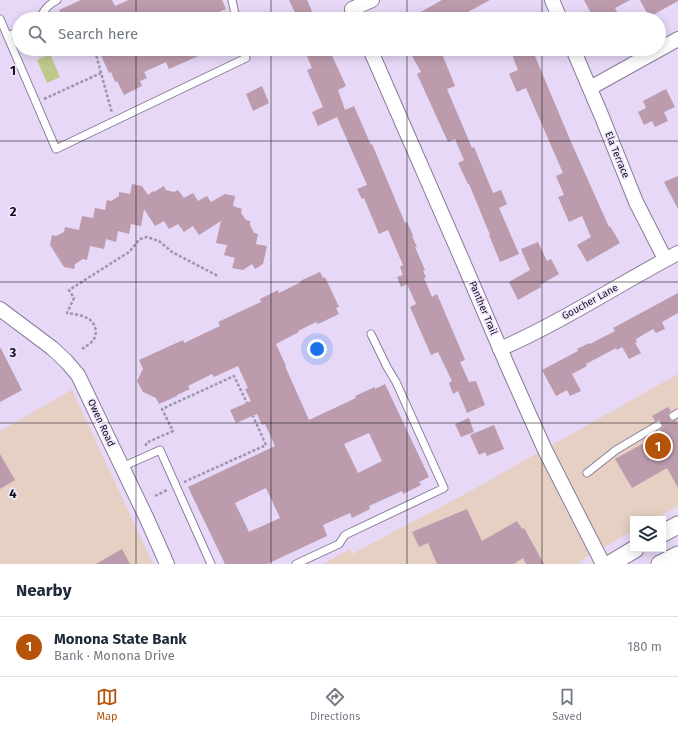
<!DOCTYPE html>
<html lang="en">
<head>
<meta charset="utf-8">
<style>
	:root { --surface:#fff; --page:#f6f6f7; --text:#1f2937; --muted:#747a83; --line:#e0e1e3; --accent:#b45309 }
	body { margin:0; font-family:"Fira Sans",sans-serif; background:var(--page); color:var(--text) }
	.controls { position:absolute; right:12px; bottom:12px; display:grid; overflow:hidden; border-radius:0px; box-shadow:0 2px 10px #0003 }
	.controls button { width:36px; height:36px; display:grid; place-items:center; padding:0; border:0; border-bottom:1px solid var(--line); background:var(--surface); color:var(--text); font:20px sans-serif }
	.you { position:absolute; left:317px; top:349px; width:14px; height:14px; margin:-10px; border:3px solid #fff; border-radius:50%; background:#1a73e8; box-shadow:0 0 0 6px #1a73e833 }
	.badge { display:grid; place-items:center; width:26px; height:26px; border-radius:50%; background:var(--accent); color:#fff; font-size:13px; font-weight:700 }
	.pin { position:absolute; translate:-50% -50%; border:2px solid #fff; box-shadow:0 1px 4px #0006 }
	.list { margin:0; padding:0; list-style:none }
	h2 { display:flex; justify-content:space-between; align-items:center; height:52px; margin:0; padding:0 16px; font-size:17px }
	h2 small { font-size:13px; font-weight:400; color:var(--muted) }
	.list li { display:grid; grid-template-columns:26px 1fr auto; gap:12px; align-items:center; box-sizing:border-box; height:60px; padding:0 16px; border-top:1px solid var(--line) }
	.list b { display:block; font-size:15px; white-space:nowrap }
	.list p { margin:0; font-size:13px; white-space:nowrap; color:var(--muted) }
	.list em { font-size:13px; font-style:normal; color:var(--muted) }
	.icon { flex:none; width:22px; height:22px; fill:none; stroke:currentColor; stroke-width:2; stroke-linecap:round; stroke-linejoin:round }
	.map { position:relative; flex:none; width:678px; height:564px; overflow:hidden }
	.search { position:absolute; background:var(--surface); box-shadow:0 2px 10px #0003; left:12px; right:12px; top:12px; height:44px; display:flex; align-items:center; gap:10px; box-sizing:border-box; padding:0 14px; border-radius:22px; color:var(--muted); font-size:15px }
	.sheet { height:112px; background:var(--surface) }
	nav { display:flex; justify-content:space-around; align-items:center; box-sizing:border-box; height:56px; border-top:1px solid var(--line); background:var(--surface); font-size:11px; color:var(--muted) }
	nav a { display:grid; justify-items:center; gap:2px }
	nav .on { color:var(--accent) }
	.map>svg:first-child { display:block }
	.commercial { fill:#e6d0c4 }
	.green { fill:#c1c88b }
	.building { fill:#bb9bac; fill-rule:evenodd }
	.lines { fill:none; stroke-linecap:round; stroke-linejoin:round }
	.service-casing { stroke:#8a7d99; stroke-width:9 }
	.minor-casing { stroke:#8a7d99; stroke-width:16 }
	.tertiary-casing { stroke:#8a7d99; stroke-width:19 }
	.path { stroke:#a095ac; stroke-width:2.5; stroke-dasharray:3 2; stroke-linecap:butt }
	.service { stroke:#fff; stroke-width:7 }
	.minor { stroke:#fff; stroke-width:14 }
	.tertiary { stroke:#fff; stroke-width:17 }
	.grid { fill:none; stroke:#110c16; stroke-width:1; stroke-opacity:0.55 }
	.labels { text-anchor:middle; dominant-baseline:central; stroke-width:3.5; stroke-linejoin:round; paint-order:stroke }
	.street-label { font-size:10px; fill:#110c16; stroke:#f1e6ff }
	.grid-label { font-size:13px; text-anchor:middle; font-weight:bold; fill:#110c16; stroke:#f1e6ff; stroke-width:3.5; stroke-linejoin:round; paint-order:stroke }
</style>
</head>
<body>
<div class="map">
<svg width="678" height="564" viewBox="0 0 678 564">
	<rect width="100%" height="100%" fill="#e6d8f6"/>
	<g class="commercial">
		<polygon points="678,374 678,506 655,519 633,519 633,531 585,558 578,564 323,564 350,549 352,554 465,494"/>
		<polygon points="72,390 153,564 0,564 0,431"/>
	</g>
	<polygon class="green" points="50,54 60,77 47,83 37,60"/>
	<g class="building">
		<polygon points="81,0 112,0 115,6 129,0 222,0 226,9 203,19 63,19 59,10"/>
		<polygon points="289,0 307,0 313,14 302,19 298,19"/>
		<polygon points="442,0 490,0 455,19 408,19"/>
		<polygon points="584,0 630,0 615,8 621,19 594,19"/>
		<polygon points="640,0 678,0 678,1 649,17"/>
		<polygon points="98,49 214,49 169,69 166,62 144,72 147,78 140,81 142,86 124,95 117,81 115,82 111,72 109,73"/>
		<polygon points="304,49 329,49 346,86 338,90 345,110 354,106 371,145 372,144 405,223 407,222 413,235 412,236 417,247 415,247 425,270 423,271 426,277 424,278 432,297 437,294 465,360 460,362 469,382 476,381 485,405 467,413 458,391 453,394 449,383 452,381 438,352 431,355 410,307 416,304 407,284 401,287 397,277 403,275 400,267 403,265 388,230 379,234 364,198 362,199 357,189 367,185 337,117 318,126 312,112 323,107 307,70 312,68"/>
		<polygon points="408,49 440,49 455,86 447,89 472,148 474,147 493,193 501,190 507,204 499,208 519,254 500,262 489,235 490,235 469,184 468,184 458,163 464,160 455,139 448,142 417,74 421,72"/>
		<polygon points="510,49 532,49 571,142 609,227 610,226 620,243 587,262 577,245 591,237 582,216 569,222 558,197 564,195 556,176 563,173 526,88 517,92 509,74 518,70"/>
		<polygon points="262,86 269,103 253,111 246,94"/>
		<polygon points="666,89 675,107 664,112 668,121 655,127 652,121 644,125 638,112 646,108 643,101"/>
		<polygon points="678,176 678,209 664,182"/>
		<polygon points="132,184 142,186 148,195 153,191 154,192 164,186 166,190 174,192 178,190 184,198 193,193 198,201 207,196 211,202 225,194 235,196 233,206 242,209 241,213 246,220 250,221 250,225 254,233 258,234 256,244 267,246 263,264 255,269 252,264 243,270 232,268 235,258 224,255 227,245 216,243 221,221 199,235 193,226 184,232 178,224 169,229 164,221 155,226 144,209 141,226 131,224 129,234 118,231 116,242 106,239 104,249 90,246 87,260 83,259 75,264 74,269 64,267 50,245 52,235 56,236 64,232 65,227 79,230 82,216 93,218 95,208 105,210 107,200 111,201 119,196 119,192 130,194"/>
		<polygon points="538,242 547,261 551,259 559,274 540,285 541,287 518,300 509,282 530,270 521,249"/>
		<path d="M320,272L323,278L325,277L339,307L336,308L339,314L318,324L316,322L298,331L299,332L276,344L286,366H285L309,420L356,398L355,396L375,387V389L385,384L429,477L419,482L421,485L403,494L402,491L369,506L370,509L352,518L350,513L323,525L327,536L267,564H225L188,487L275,446L265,424L262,425L257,414L236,423L230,410L251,401L245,389L248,388L238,366L214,377L212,374L188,386L190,389L177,395V396L159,404L156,398L143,392L137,381L143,369L139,360L183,340L184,343L220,326L218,322L261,302L260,299L278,290L279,293L301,282L300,281ZM369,433L382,461L358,473L344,444ZM266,488L280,518L249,532L235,503Z"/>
		<polygon points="678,293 678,313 662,322 665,329 656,333 653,329 636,339 637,342 635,343 641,353 629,359 622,347 617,350 616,348 586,364 587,366 572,374 581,391 570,396 567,390 556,396 542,370 578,351 577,349 589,343 590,344 615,331 613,328"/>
		<polygon points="0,347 22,390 0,402"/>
		<polygon points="668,407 671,411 668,414 669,418 671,421 676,420 678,425 678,488 667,468 632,488 615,459 662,433 660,429 663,427 662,423 660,420 655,421 652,416"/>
		<polygon points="469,418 474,432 461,437 455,424"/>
		<polygon points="494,425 504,449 487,456 485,452 479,455 470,435"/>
		<polygon points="0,454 15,480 0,489"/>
		<polygon points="467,509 482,541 517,521 522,529 524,528 544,564 526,564 523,558 514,564 437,564 428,543 419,547 412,532"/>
		<polygon points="122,549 130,564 96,564"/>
	</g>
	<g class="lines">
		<g class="service-casing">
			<g id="service">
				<polyline points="232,0 236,19"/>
				<polyline points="0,19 56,149 246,58 244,49"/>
				<path d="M39,19C45,10 47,5 57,0"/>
				<polyline points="8,36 19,31"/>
				<polyline points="673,416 678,413"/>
				<polyline points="122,467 160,450 211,564"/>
				<polyline points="587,473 616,450 658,425"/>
				<polyline points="296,564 339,544 345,535 444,488 396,382 387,367 371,334"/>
			</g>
		</g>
		<g class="minor-casing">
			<g id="minor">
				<polyline points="552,0 560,19"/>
				<polyline points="352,9 372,0"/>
				<polyline points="370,49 460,255 508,367 545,450 603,564"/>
				<polyline points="573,49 602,117 636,202 665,259"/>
				<polyline points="590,88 678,39"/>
				<polyline points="0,309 52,348 66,361 78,375 147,519 167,564"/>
				<path d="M500,349C562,322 619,284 678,253"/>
			</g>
		</g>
		<g class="tertiary-casing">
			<g id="tertiary">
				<polyline points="663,533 678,525"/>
				<polyline points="610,564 635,549"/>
				<polyline points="660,564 678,555"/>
			</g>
		</g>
		<g class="path">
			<polyline points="95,51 112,113"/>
			<polyline points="44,99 101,73"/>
			<path d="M82,349C86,346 92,343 94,339C98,332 95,323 89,319C83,315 74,314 67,313L74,298L69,290L129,252L140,239L147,237L159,241L172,252L218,276"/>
			<polyline points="146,446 146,443 173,431 162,409 234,376 247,403"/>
			<polyline points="184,482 266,445 253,416"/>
			<polyline points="155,496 167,490"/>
		</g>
		<use href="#service" class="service"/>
		<use href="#minor" class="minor"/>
		<use href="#tertiary" class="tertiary"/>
	</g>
	<path class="grid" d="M136,0V19M271,0V19M407,0V19M542,0V19M136,49V564M271,49V564M407,49V564M542,49V564M0,141H678M0,282H678M0,423H678"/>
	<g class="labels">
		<g class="street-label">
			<text transform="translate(617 155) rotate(68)">Ela Terrace</text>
			<text transform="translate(590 302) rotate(-29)">Goucher Lane</text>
			<text transform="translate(483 308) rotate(67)">Panther Trail</text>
			<text transform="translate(101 423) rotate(65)">Owen Road</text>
		</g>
	</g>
	<g class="grid-label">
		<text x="13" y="75">1</text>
		<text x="13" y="216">2</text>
		<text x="13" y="357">3</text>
		<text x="13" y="498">4</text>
	</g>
</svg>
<div class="controls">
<button><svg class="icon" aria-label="layers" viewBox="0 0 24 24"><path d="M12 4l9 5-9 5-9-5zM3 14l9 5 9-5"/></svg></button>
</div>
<div class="you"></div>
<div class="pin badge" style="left:658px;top:446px">1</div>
<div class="search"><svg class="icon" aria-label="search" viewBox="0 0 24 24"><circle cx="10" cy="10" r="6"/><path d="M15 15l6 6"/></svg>Search here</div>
</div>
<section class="sheet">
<h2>Nearby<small></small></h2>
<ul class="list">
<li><span class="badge">1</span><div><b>Monona State Bank</b><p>Bank · Monona Drive</p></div><em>180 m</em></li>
</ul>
</section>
<nav>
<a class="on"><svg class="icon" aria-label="map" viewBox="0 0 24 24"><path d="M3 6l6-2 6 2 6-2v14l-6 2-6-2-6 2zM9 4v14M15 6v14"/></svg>Map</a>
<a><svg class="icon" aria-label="directions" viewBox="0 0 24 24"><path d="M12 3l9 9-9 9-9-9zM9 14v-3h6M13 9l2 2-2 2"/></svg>Directions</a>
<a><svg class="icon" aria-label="saved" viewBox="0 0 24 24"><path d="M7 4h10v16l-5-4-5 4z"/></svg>Saved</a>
</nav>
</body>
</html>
